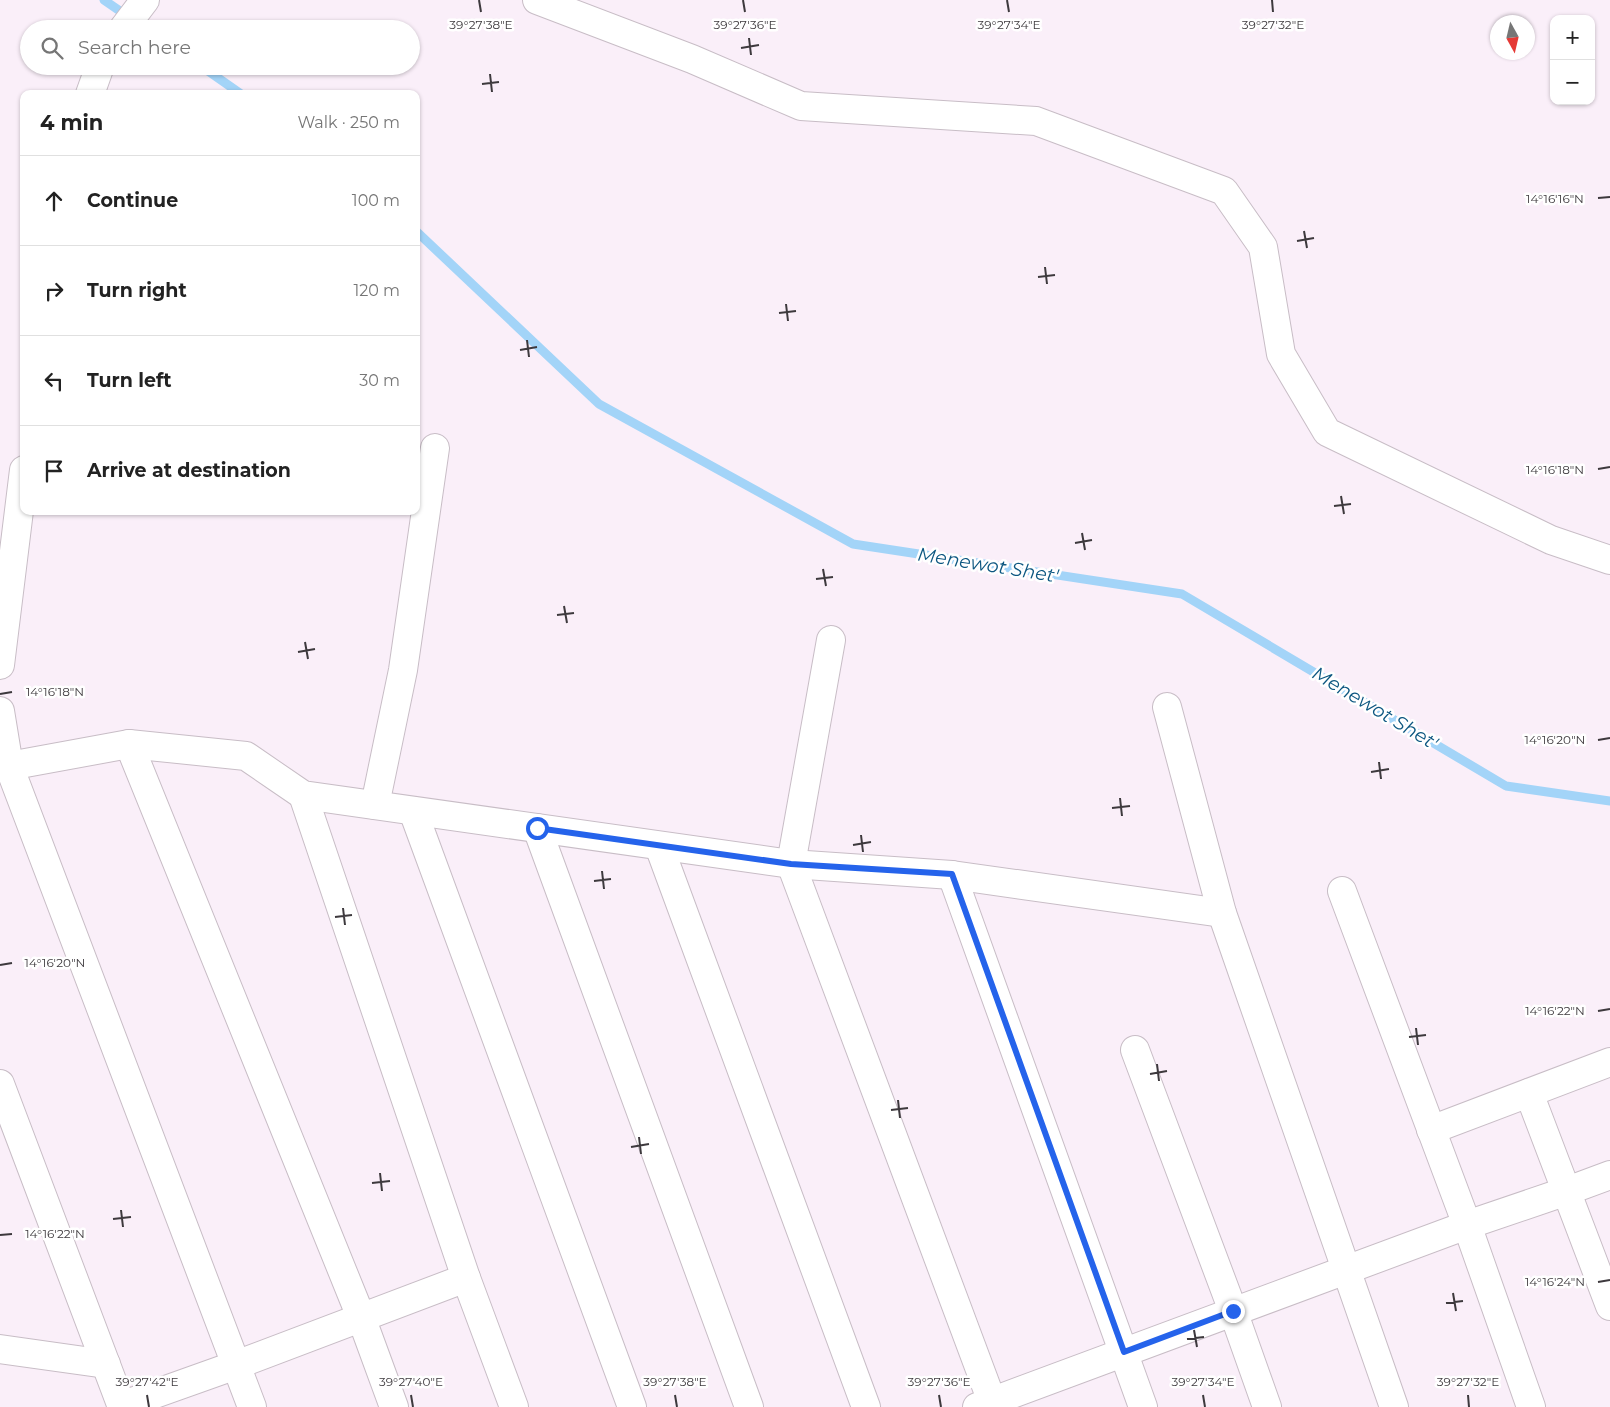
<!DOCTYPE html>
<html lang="en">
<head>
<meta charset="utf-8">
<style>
	:root { --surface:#fff; --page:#f6f6f6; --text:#222; --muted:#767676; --line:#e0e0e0 }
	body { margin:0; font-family:Montserrat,sans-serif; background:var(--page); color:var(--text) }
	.controls { position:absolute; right:15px; top:15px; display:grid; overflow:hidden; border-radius:10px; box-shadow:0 1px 4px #0004 }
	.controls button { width:45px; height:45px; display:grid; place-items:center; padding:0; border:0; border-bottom:1px solid var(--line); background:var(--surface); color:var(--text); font:25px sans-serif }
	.compass { position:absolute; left:1490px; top:15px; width:45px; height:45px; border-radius:50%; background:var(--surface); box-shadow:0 1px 4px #0004; rotate:172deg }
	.stop { position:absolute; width:15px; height:15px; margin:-11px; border:4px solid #2563eb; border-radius:50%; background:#fff }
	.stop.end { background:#2563eb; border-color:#fff; box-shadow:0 1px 5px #0008 }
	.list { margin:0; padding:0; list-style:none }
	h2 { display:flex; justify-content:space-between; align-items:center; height:65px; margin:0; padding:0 20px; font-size:21px }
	h2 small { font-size:16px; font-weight:400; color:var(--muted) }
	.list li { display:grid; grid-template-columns:32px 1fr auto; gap:15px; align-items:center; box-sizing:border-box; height:90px; padding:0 20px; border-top:1px solid var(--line) }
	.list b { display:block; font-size:19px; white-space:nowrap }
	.list em { font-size:16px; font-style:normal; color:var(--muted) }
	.icon { flex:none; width:28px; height:28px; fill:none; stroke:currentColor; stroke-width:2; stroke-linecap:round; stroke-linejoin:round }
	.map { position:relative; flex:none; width:1610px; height:1407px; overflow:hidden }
	.search { position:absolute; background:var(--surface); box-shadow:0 1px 4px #0004; left:20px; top:20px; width:400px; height:55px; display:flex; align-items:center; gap:12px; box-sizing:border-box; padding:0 18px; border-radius:28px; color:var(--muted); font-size:19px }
	.panel { position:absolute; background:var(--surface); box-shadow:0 1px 4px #0004; left:20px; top:90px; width:400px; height:425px; border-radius:10px }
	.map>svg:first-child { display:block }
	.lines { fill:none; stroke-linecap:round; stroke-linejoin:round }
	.stream { stroke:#a3d4f8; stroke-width:9 }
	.minor-casing { stroke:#c8bdc6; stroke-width:30 }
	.minor { stroke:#fff; stroke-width:28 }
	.route { stroke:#2563eb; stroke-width:6 }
	.ticks { fill:none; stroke:#3d393d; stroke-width:2 }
	.labels { text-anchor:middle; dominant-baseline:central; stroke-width:5; stroke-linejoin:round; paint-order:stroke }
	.water-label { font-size:19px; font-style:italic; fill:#0d5781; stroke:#fff }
	.ticks-label { font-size:12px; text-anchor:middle; fill:#3d393d; stroke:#fff; stroke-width:5; stroke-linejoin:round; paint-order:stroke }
</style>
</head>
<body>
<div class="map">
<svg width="1610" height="1407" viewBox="0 0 1610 1407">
	<rect width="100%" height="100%" fill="#faeff9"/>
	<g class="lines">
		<g class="stream">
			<polyline points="104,0 146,29"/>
			<polyline points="201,66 241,94"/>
			<polyline points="416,231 599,404 853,544 1182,594 1506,786 1610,801"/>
		</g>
		<g class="minor-casing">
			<g id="minor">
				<polyline points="537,0 692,59 801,106 1036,121 1224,191 1263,247 1281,354 1327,432 1551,540 1610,560"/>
				<polyline points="123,29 145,0"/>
				<polyline points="90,94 100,66"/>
				<polyline points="831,640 791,864 994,1407"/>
				<polyline points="0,665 24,470"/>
				<polyline points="1167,707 1222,913 1394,1407"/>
				<polyline points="0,711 9,766 252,1407"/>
				<polyline points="129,744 361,1317 394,1407"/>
				<polyline points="9,766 129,744 246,756 303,795 791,864 952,875 1222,913"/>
				<polyline points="303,795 466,1278 514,1407"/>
				<polyline points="375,805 403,670 435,448"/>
				<polyline points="413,811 632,1407"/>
				<polyline points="537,828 749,1407"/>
				<polyline points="659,846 866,1407"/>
				<polyline points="952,875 1143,1407"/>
				<polyline points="1342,891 1467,1225 1531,1407"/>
				<polyline points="1135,1050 1233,1311 1267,1407"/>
				<polyline points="0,1084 122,1407"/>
				<polyline points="1529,1093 1610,1306"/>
				<polyline points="1431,1130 1610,1062"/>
				<polyline points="0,1349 106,1364"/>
				<polyline points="121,1406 236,1365 466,1278"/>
				<polyline points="977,1407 1467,1225 1567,1191 1610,1175"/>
			</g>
		</g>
		<use href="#minor" class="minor"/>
	</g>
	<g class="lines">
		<polyline class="route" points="537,828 791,864 952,874 1124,1352 1233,1311"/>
	</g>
	<path class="ticks" d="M479,0L481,12M743,0L745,12M1007,0L1009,12M1272,0L1273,12M749,38L751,55M741,48L759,45M490,74L492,92M482,84L499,82M1598,198L1610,197M1304,231L1307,248M1297,241L1314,238M1045,267L1047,284M1038,277L1055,275M786,304L788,321M779,313L796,311M527,340L529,357M520,350L537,347M1598,469L1610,467M1341,496L1344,514M1334,506L1351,504M1082,533L1085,550M1075,543L1092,540M823,569L826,586M816,579L833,577M564,606L567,623M557,615L574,613M305,642L308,659M298,652L315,649M0,694L12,692M1598,740L1610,738M1379,762L1381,779M1371,772L1389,769M1120,798L1122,816M1112,808L1130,806M861,835L863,852M853,845L871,842M602,871L604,889M594,881L611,879M343,908L345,925M335,917L352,915M0,965L12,963M1598,1011L1610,1009M1416,1028L1418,1045M1409,1037L1426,1035M1157,1064L1159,1081M1150,1074L1167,1071M898,1100L900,1118M891,1110L908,1108M639,1137L641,1154M631,1147L649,1144M380,1173L382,1191M372,1183L390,1181M121,1210L123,1227M113,1219L131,1217M0,1235L12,1234M1598,1282L1610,1280M1453,1293L1456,1311M1446,1303L1463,1301M1194,1330L1197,1347M1187,1339L1204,1337M147,1395L149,1407M411,1395L413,1407M675,1395L677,1407M939,1395L941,1407M1203,1395L1205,1407M1468,1395L1469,1407"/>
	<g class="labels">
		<g class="water-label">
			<text transform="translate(988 565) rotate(9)">Menewot Shet'</text>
			<text transform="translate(1375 708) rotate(31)">Menewot Shet'</text>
		</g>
	</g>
	<g class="ticks-label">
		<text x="481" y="29">39°27'38"E</text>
		<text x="745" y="29">39°27'36"E</text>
		<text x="1009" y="29">39°27'34"E</text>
		<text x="1273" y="29">39°27'32"E</text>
		<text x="1555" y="203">14°16'16"N</text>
		<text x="1555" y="474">14°16'18"N</text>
		<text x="55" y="696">14°16'18"N</text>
		<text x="1555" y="744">14°16'20"N</text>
		<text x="55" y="967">14°16'20"N</text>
		<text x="1555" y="1015">14°16'22"N</text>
		<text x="55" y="1238">14°16'22"N</text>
		<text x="1555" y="1286">14°16'24"N</text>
		<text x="147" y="1386">39°27'42"E</text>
		<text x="411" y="1386">39°27'40"E</text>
		<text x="675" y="1386">39°27'38"E</text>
		<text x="939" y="1386">39°27'36"E</text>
		<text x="1203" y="1386">39°27'34"E</text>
		<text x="1468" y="1386">39°27'32"E</text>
	</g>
</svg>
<div class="controls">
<button>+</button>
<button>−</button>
</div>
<svg class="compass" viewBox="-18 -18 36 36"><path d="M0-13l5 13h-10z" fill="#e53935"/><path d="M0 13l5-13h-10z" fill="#767676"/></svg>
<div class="stop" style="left:537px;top:828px"></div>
<div class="stop end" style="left:1233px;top:1311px"></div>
<div class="search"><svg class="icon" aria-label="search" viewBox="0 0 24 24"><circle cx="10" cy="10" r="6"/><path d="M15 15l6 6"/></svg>Search here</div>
<section class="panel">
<h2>4 min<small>Walk · 250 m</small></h2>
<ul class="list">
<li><svg class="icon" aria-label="ahead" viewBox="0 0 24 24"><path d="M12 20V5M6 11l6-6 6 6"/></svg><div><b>Continue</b></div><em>100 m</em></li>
<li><svg class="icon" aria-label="right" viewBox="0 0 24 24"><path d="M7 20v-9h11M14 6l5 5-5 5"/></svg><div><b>Turn right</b></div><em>120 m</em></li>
<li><svg class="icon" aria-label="left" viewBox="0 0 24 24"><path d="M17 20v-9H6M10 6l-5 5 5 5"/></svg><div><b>Turn left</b></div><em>30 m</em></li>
<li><svg class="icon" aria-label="arrive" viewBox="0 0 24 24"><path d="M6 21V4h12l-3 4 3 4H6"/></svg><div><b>Arrive at destination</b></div></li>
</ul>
</section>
</div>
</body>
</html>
